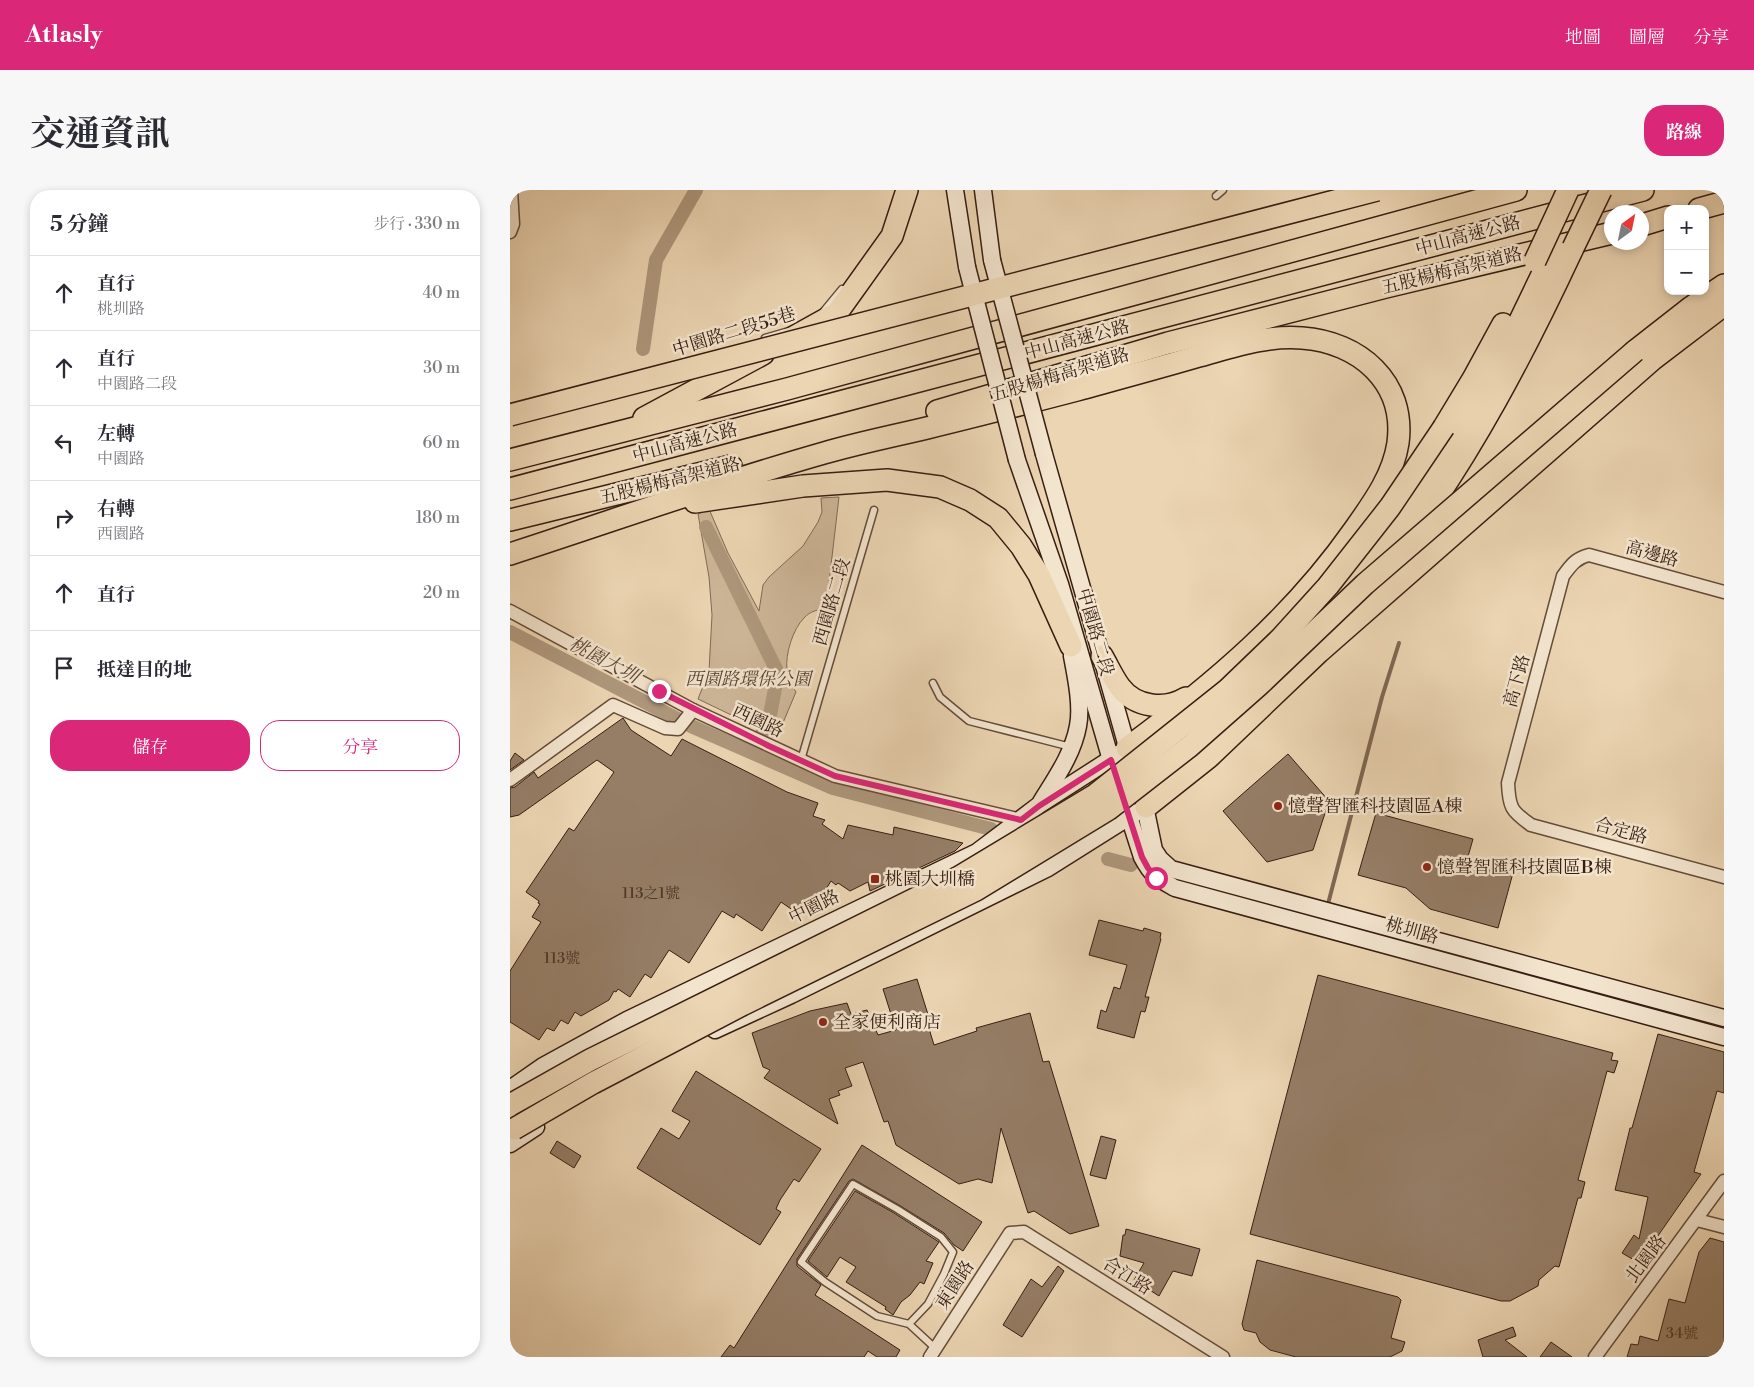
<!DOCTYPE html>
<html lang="zh-TW">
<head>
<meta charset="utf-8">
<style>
	:root { --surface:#fff; --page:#f7f7f7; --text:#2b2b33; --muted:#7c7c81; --line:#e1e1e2; --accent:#db2777 }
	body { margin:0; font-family:"Libre Bodoni","Noto Serif TC",serif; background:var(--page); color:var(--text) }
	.controls { position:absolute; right:15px; top:15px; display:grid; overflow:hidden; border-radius:10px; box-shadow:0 2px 8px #0003 }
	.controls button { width:45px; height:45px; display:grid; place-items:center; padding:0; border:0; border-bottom:1px solid var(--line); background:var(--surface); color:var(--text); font:25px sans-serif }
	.compass { position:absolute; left:1094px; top:15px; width:45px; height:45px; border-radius:50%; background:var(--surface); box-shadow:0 2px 8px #0003; rotate:33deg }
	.stop { position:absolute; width:15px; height:15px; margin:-11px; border:4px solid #db2777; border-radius:50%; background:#fff }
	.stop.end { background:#db2777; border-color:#fff; box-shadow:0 1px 5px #0008 }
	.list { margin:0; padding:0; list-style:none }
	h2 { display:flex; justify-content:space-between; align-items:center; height:65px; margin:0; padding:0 20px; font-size:21px }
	h2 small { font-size:16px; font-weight:400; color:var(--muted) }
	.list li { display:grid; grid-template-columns:32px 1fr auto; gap:15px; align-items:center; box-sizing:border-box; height:75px; padding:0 20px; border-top:1px solid var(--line) }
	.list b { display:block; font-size:19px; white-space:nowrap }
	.list p { margin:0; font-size:16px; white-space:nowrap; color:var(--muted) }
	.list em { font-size:16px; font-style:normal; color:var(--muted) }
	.actions { display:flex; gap:10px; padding:15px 20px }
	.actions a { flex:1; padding:11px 0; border:1px solid var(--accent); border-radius:20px; text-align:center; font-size:18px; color:var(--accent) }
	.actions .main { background:var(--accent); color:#fff }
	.icon { flex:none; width:28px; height:28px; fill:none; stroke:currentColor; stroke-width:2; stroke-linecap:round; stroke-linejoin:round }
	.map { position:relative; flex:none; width:1214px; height:1167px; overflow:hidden; border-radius:20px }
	header { display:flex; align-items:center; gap:30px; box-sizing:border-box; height:70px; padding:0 25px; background:var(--accent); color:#fff }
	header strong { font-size:24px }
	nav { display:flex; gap:28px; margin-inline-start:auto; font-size:18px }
	.intro { display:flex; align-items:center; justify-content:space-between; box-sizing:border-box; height:120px; padding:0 30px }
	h1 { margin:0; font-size:35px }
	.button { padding:12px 22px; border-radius:20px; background:var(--accent); color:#fff; font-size:18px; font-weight:700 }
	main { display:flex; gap:30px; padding:0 30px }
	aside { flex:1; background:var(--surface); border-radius:20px; box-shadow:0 2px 8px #0003 }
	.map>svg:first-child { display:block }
	.green { fill:#cdb698; stroke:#826a55 }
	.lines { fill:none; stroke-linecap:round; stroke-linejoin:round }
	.stream { stroke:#7e6752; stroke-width:4 }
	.canal { stroke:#ae977c; stroke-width:14 }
	.building { fill:#957d66; stroke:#371e12 }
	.lane-casing { stroke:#644c3a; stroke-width:9 }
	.street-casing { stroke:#644c3a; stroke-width:15 }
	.secondary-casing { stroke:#371e12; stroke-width:19 }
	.highway-casing { stroke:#371e12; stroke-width:24 }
	.lane { stroke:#f3e4ce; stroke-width:6 }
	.street { stroke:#f3e4ce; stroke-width:12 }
	.secondary { stroke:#f3e4ce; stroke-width:16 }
	.highway { stroke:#ecd5b3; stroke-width:21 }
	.secondary-bridge-casing { stroke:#371e12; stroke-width:19; stroke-linecap:butt }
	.highway-bridge-casing { stroke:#371e12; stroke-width:24; stroke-linecap:butt }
	.secondary-bridge { stroke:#f3e4ce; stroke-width:16 }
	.highway-bridge { stroke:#ecd5b3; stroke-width:21 }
	.route { stroke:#db2777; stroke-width:6 }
	.poi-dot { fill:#8f2418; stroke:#f3e4ce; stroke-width:2 }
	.labels { text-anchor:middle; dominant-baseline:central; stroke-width:5; stroke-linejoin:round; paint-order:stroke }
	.number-label { font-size:15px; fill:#4e3627 }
	.street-label { font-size:18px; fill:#371e12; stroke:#f3e4ce }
	.park-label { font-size:18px; font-style:italic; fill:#5c4434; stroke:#f3e4ce }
	.poi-label { font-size:18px; fill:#371e12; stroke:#f3e4ce; text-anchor:start }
	.water-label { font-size:19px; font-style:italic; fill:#614837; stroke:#f3e4ce }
</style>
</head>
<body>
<header>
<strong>Atlasly</strong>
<nav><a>地圖</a><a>圖層</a><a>分享</a></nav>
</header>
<div class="intro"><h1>交通資訊</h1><a class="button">路線</a></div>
<main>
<aside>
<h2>5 分鐘<small>步行 · 330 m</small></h2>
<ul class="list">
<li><svg class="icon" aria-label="ahead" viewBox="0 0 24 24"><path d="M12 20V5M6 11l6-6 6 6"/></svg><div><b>直行</b><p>桃圳路</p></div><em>40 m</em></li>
<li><svg class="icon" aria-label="ahead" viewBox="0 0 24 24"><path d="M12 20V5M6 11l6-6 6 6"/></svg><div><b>直行</b><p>中園路二段</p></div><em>30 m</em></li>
<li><svg class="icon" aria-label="left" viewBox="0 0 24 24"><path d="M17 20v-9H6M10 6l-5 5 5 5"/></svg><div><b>左轉</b><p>中園路</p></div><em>60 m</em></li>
<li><svg class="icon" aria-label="right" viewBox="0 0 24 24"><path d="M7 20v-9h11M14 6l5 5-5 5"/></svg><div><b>右轉</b><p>西園路</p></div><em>180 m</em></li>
<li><svg class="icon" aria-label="ahead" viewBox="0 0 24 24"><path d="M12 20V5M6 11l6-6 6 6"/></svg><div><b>直行</b></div><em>20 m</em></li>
<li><svg class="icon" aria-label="arrive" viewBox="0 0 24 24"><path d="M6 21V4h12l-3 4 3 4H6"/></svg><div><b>抵達目的地</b></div></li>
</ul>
<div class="actions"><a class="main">儲存</a><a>分享</a></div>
</aside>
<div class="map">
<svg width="1214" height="1167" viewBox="0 0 1214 1167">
	<rect width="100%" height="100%" fill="#ecd5b3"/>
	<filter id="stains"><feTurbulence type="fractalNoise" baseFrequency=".004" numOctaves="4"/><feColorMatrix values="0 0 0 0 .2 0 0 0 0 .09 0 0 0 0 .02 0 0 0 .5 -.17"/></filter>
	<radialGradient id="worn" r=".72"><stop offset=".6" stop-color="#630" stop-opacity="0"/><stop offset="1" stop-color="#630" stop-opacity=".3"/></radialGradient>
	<path class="green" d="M329,307L316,418C308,420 300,421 294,428C283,439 275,464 277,480C277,488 282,495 286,502L267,547L188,509L199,481L202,425L199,387L188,324L199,319L218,363L249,421L253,395L259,387L293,356L308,332L312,322L311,308Z"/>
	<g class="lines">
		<polyline class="stream" points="818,714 872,507 889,453"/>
		<g class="canal">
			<polyline points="133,159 146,70 186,0"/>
			<polyline points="196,337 268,483 260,525 245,560"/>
			<polyline points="0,442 181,536 323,598 481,639"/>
			<polyline points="598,669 621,675"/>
		</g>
	</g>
	<g class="building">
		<polygon points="113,528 121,540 161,566 172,549 277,602 308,613 303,626 315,630 312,634 333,649 338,635 383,645 384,637 453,653 445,661 360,701 358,692 340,701 328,693 326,695 321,691 303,720 294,713 287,723 271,712 252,741 226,724 224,728 212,721 179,773 159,760 141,788 135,784 120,807 108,799 106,802 104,801 99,810 71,826 65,822 58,834 51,830 44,841 37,838 29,850 0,832 0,781 31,732 22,727 30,714 28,713 29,711 16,702 59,638 64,641 104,582 87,570 9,625 0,627 0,598 5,597 24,582 28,588"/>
		<polygon points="5,563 14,570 0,580 0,571"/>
		<polygon points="778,564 819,611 803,660 757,672 713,621"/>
		<polygon points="866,623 963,649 957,670 1003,683 988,738 920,719 896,698 848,685"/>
		<polygon points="589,730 633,741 634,738 651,743 650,748 651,749 635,807 639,807 635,822 631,821 624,848 587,838 591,820 596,822 604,797 610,799 617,775 579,765"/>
		<polygon points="808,785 1103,863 1101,870 1108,871 1104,883 1097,881 1068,990 1075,992 1071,1008 1068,1008 1049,1077 1045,1076 1029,1090 1028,1096 1000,1111 991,1111 740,1044"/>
		<polygon points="407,789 420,831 417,832 424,855 467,841 466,838 520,823 533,872 539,871 589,1036 560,1044 524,1021 518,1023 491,938 482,993 468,989 449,994 386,955 378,931 374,932 353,872 335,878 342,896 328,901 330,905 319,909 328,934 254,888 260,880 253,877 242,843 300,821 337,813 341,824 357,820 368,845 386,840 373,799"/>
		<polygon points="1148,844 1214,862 1214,903 1207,901 1184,982 1191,984 1136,1063 1131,1060 1124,1070 1112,1063 1124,1045 1129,1049 1138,1007 1105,1000 1120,938 1122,938"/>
		<polygon points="186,881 311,959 289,992 284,989 270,1010 266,1019 271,1022 250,1055 127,978 151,938 169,949 180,931 162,921"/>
		<polygon points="591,946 606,950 596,989 580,985"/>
		<polygon points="47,951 71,966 64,978 40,963"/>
		<polygon points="352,955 472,1032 453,1061 444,1055 434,1043 389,1015 343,989 339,991 287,1069 287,1076 311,1095 305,1105 390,1160 386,1167 367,1167 358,1161 354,1167 211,1167 220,1155 224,1158"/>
		<polygon points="345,1001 384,1023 429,1052 416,1071 423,1073 414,1094 410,1092 400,1105 391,1112 383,1125 375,1119 376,1117 336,1092 346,1077 330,1067 317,1087 298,1071"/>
		<polygon points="616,1039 690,1059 682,1086 663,1081 649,1106 624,1090 634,1073 610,1066 613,1045 615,1045"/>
		<polygon points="1200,1048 1214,1052 1214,1167 1117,1167 1121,1154 1128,1155 1130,1146 1148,1151 1159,1109 1175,1113 1189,1062"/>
		<polygon points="747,1070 888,1107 891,1110 881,1148 895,1152 892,1161 880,1167 786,1167 760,1160 750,1152 746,1143 734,1140 732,1134"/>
		<polygon points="548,1076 554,1081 512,1147 493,1135 521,1089 532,1097"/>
		<polygon points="1003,1137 1006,1146 995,1150 1017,1167 973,1167 968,1150"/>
		<polygon points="1041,1152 1062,1167 1030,1167"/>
	</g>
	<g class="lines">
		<g class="lane-casing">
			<g id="lane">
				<polyline points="706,6 713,0"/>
				<polyline points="313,122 332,99"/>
				<polyline points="255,148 279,141"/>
				<polyline points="423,493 430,507 459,531 561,557"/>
				<polyline points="291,570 364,320"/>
				<polyline points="399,1134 418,1114 434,1084 443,1062 431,1047 387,1019 343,994 291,1072 315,1092 367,1126 399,1134 425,1158"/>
			</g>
		</g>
		<g class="street-casing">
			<g id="street">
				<polyline points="0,42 3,34 1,0"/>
				<path d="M1214,402L1079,365C1066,368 1061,375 1053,386L998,593C999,617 1001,621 1021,635L1214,687"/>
				<polyline points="0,421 183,520 325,586 511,630"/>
				<polyline points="0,590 103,515 155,538 168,539 183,520"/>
				<polyline points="1187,1030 1214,1037"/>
				<polyline points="420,1167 500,1043 514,1042 713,1167"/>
				<polyline points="1085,1167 1214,991"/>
			</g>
		</g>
		<g class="secondary-casing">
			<g id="secondary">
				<polyline points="445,0 457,77"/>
				<polyline points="473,0 482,70"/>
				<polyline points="534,264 620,567"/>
				<path d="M507,270L550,394L601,570L632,667C642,686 647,688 665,698L1214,847"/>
				<polyline points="633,607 644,660 650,669 661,679 1214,828"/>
				<path d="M531,612C545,589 563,564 568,536C572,516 566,487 562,466"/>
				<polyline points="205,840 281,805 538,678 627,622"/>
				<polyline points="0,899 33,876 117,830 467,662 529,615 610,563"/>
				<polyline points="0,954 26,937"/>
			</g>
		</g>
		<g class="highway-casing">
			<g id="highway">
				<polyline points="1189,19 1214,12"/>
				<polyline points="1132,35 1158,27"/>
				<polyline points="282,148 327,123 382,46 397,0"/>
				<polyline points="1125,161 1180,118 1214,95"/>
				<polyline points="427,221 658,153 876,97 1102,43"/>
				<polyline points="134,228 253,164"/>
				<polyline points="934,237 963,189 993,134"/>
				<polyline points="0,270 277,199 1006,0"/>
				<polyline points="0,299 1133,0"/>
				<polyline points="185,312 293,296 377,290 430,297 460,310 488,328 511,356 529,385 561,456"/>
				<polyline points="0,330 221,276"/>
				<path d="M894,354C962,263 1015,161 1063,58"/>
				<path d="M0,364C105,330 208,293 314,263C348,253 383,246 417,238C467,226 517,213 567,200C607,189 648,178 689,166C722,157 756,145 792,148C849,152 896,192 888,253C883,286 863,313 844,340C783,427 703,495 617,558"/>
				<polyline points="789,442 848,382 884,341 927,281 978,197 1044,60"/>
				<path d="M592,466C598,476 603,488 610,497C625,517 655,521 676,508"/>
				<polyline points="636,617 699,567 809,462 1142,170 1214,115"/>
			</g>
		</g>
		<use href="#lane" class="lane"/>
		<use href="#street" class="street"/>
		<use href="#secondary" class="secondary"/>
		<use href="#highway" class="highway"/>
		<g class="secondary-bridge-casing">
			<g id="secondary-bridge">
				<polyline points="482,70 534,264"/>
				<polyline points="457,77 507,270"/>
			</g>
		</g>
		<g class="highway-bridge-casing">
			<g id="highway-bridge">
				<polyline points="1063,58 1091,0"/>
				<polyline points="1025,71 1058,0"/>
				<polyline points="0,225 867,0"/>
				<polyline points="0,915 80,870 449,687 585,605 717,500 770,449 818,396 880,317 934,237"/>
				<polyline points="4,939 83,893 232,815 466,700 599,619 680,556 748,496 855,394 1125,161"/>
			</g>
		</g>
		<use href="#secondary-bridge" class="secondary-bridge"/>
		<use href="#highway-bridge" class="highway-bridge"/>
	</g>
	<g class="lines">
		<polyline class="route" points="149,501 259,556 325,586 511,630 529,616 601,570 632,667 638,678 646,688"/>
	</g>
	<g class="poi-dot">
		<circle cx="768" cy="616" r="5"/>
		<circle cx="917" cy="677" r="5"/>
		<rect x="360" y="684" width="10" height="10" rx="2.5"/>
		<circle cx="313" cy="832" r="5"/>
	</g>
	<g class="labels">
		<g class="number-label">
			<text x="141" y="703">113之1號</text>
			<text x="52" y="768">113號</text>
			<text x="1172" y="1143">34號</text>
		</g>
		<g class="street-label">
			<text transform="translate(958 46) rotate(-15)">中山高速公路</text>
			<text transform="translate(942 81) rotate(-14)">五股楊梅高架道路</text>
			<text transform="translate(224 142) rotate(-17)">中園路二段55巷</text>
			<text transform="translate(567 150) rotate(-15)">中山高速公路</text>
			<text transform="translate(550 185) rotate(-17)">五股楊梅高架道路</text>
			<text transform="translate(175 253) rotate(-15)">中山高速公路</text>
			<text transform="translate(160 291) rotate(-14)">五股楊梅高架道路</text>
			<text transform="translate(1142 364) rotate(15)">高邊路</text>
			<text transform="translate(322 412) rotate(-74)">西園路二段</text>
			<text transform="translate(585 442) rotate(74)">中園路二段</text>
			<text transform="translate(1007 491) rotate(-75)">高下路</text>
			<text transform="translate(248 531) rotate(25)">西園路</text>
			<text transform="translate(1111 641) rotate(15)">合定路</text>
			<text transform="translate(304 717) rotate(-26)">中園路</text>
			<text transform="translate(902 741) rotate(15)">桃圳路</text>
			<text transform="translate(1136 1069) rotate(-53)">北園路</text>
			<text transform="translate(617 1086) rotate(32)">合江路</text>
			<text transform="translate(445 1095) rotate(-57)">東園路</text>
		</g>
		<g class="park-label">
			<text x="238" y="489">西園路環保公園</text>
		</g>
		<g class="poi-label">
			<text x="778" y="616">憶聲智匯科技園區A棟</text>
			<text x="927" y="677">憶聲智匯科技園區B棟</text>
			<text x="375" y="689">桃園大圳橋</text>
			<text x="323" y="832">全家便利商店</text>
		</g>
		<g class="water-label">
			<text transform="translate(94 470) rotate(28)">桃園大圳</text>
		</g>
	</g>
	<rect width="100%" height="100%" filter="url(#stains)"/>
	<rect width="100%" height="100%" fill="url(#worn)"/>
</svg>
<div class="controls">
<button>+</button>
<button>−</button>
</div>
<svg class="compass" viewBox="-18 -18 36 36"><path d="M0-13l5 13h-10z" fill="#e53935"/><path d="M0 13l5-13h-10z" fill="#7c7c81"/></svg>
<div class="stop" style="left:646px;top:688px"></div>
<div class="stop end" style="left:149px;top:501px"></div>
</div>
</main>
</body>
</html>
